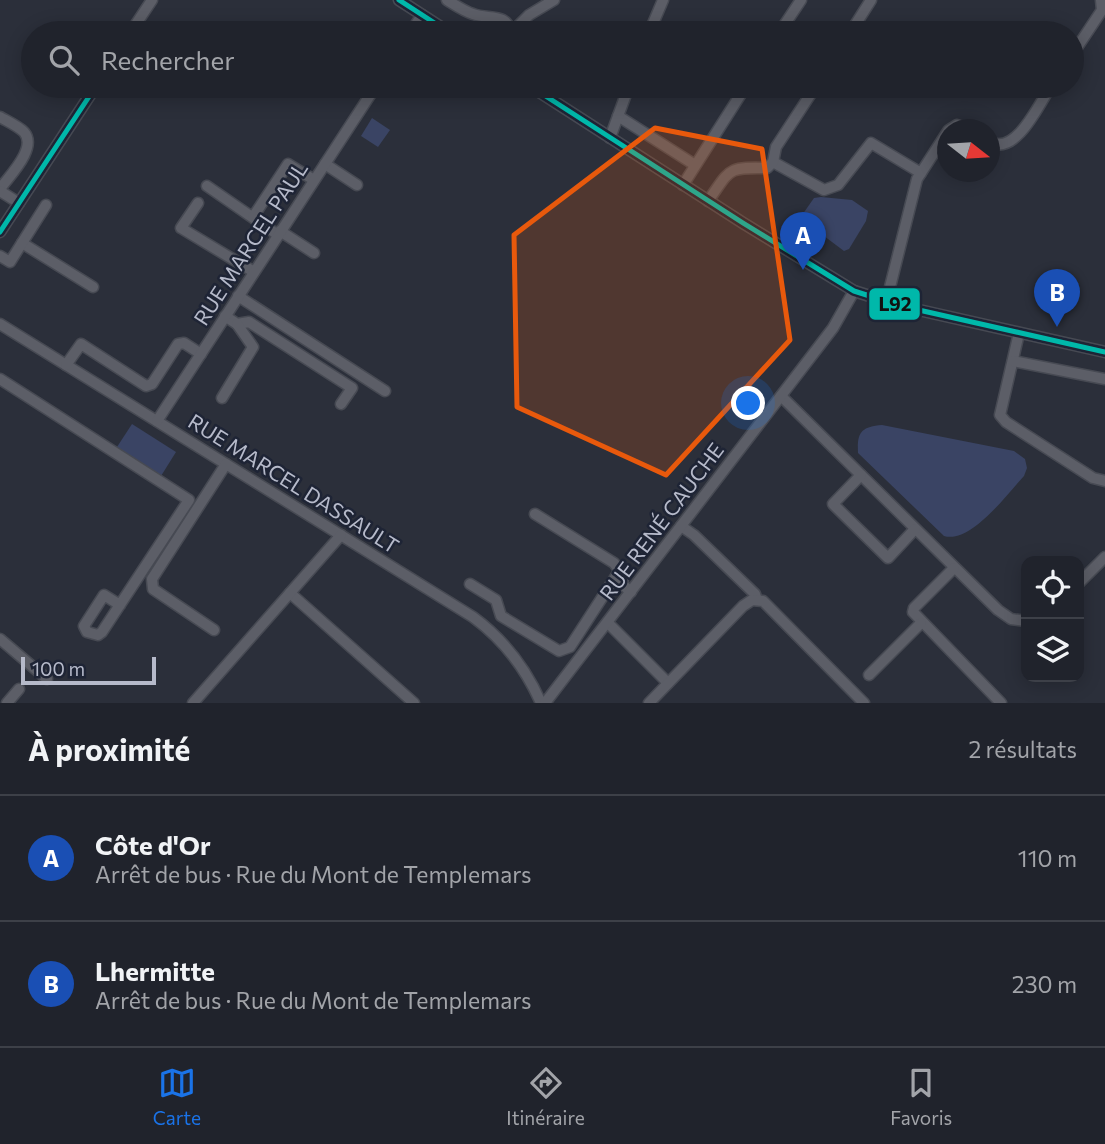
<!DOCTYPE html>
<html lang="fr">
<head>
<meta charset="utf-8">
<style>
	:root { --surface:#20232c; --page:#282b34; --text:#f1f3f6; --muted:#a2a4a9; --line:#3d4048; --accent:#1a73e8 }
	body { margin:0; font-family:Commissioner,sans-serif; background:var(--page); color:var(--text) }
	.controls { position:absolute; right:21px; bottom:21px; display:grid; overflow:hidden; border-radius:14px; box-shadow:0 4px 18px #0003 }
	.controls button { width:63px; height:63px; display:grid; place-items:center; padding:0; border:0; border-bottom:2px solid var(--line); background:var(--surface); color:var(--text); font:35px sans-serif }
	.compass { position:absolute; left:937px; top:119px; width:63px; height:63px; border-radius:50%; background:var(--surface); box-shadow:0 4px 18px #0003; rotate:107deg }
	.scale { position:absolute; left:21px; bottom:18px; width:135px; box-sizing:border-box; padding-left:7px; border:4px solid #b6baca; border-top:0; font-size:19px; line-height:24px; white-space:nowrap; color:#b6baca; -webkit-text-stroke:5px #1e2435; paint-order:stroke }
	.you { position:absolute; left:749px; top:404px; width:24px; height:24px; margin:-18px; border:5px solid #fff; border-radius:50%; background:#1a73e8; box-shadow:0 0 0 10px #1a73e833 }
	.badge { display:grid; place-items:center; width:46px; height:46px; border-radius:50%; background:var(--accent); color:#fff; font-size:23px; font-weight:700 }
	.pin { position:absolute; translate:-50% -58px; filter:drop-shadow(0 2px 4px #0008) }
	.pin::after { content:''; position:absolute; top:37px; width:24px; height:21px; background:inherit; clip-path:polygon(0 0,100% 0,50% 100%) }
	.list { margin:0; padding:0; list-style:none }
	h2 { display:flex; justify-content:space-between; align-items:center; height:91px; margin:0; padding:0 28px; font-size:30px }
	h2 small { font-size:23px; font-weight:400; color:var(--muted) }
	.list li { display:grid; grid-template-columns:46px 1fr auto; gap:21px; align-items:center; box-sizing:border-box; height:126px; padding:0 28px; border-top:2px solid var(--line) }
	.list b { display:block; font-size:26px; white-space:nowrap }
	.list p { margin:0; font-size:23px; white-space:nowrap; color:var(--muted) }
	.list em { font-size:23px; font-style:normal; color:var(--muted) }
	.icon { flex:none; width:38px; height:38px; fill:none; stroke:currentColor; stroke-width:2; stroke-linecap:round; stroke-linejoin:round }
	.map { position:relative; flex:none; width:1105px; height:703px; overflow:hidden }
	.search { position:absolute; background:var(--surface); box-shadow:0 4px 18px #0003; left:21px; right:21px; top:21px; height:77px; display:flex; align-items:center; gap:18px; box-sizing:border-box; padding:0 24px; border-radius:38px; color:var(--muted); font-size:26px }
	.sheet { height:343px; background:var(--surface) }
	nav { display:flex; justify-content:space-around; align-items:center; box-sizing:border-box; height:98px; border-top:2px solid var(--line); background:var(--surface); font-size:19px; color:var(--muted) }
	nav a { display:grid; justify-items:center; gap:4px }
	nav .on { color:var(--accent) }
	.map>svg:first-child { display:block }
	.water { fill:#3a4464 }
	.lines { fill:none; stroke-linecap:round; stroke-linejoin:round }
	.minor-casing { stroke:#474a53; stroke-width:13 }
	.minor { stroke:#5c5e67; stroke-width:10 }
	.bus-1-casing { stroke:#1e2435; stroke-width:10 }
	.bus-1 { stroke:#00b8aa; stroke-width:5 }
	.marked { fill:#e8590c; fill-opacity:0.2; stroke:#e8590c; stroke-width:5; stroke-linejoin:round }
	.labels { text-anchor:middle; dominant-baseline:central; stroke-width:5; stroke-linejoin:round; paint-order:stroke }
	.street-label { font-size:21px; fill:#b6baca; stroke:#1e2435 }
	.line-badge { stroke:#1e2435; stroke-width:2.5 }
	.pale-badge-label { font-size:19px; text-anchor:middle; font-weight:bold; fill:#111 }
</style>
</head>
<body>
<div class="map">
<svg width="1105" height="703" viewBox="0 0 1105 703">
	<rect width="100%" height="100%" fill="#2b2f3a"/>
	<g class="water">
		<polygon points="372,118 390,130 378,147 361,136"/>
		<polygon points="821,197 852,200 868,211 866,221 849,249 844,251 800,218 814,198"/>
		<polygon points="132,424 176,452 161,476 117,447"/>
		<path d="M882,425L1014,451L1025,459L1027,468L1024,476C1007,494 971,544 944,536L858,453C857,432 861,427 882,425Z"/>
	</g>
	<g class="lines">
		<g class="minor-casing">
			<g id="minor">
				<polyline points="399,0 450,33"/>
				<path d="M447,0C455,5 464,11 473,14C489,20 507,12 511,33"/>
				<polyline points="130,33 152,0"/>
				<polyline points="410,33 422,15"/>
				<polyline points="511,33 529,15 554,0"/>
				<polyline points="649,33 663,0"/>
				<polyline points="779,33 801,0"/>
				<polyline points="850,33 871,0"/>
				<polyline points="1072,55 1102,10 1101,0"/>
				<polyline points="530,86 743,223 854,291 901,306 1105,352"/>
				<polyline points="618,116 695,165"/>
				<path d="M0,117C7,121 18,126 24,132C38,148 9,176 0,189"/>
				<polyline points="949,130 957,125 969,130"/>
				<polyline points="610,138 629,86"/>
				<path d="M990,142C1016,156 1039,104 1051,86"/>
				<polyline points="773,162 824,190 838,185 871,143 921,173"/>
				<polyline points="325,164 357,185"/>
				<polyline points="683,185 746,86"/>
				<polyline points="207,186 278,235"/>
				<polyline points="0,191 19,203"/>
				<path d="M708,201C731,169 726,167 767,168L773,162L776,147L816,86"/>
				<polyline points="198,203 181,228 254,272"/>
				<polyline points="253,217 288,164 314,180"/>
				<polyline points="280,231 314,253"/>
				<polyline points="0,232 96,86"/>
				<polyline points="22,243 93,287"/>
				<polyline points="0,256 10,262 46,205"/>
				<polyline points="238,296 385,391"/>
				<polyline points="886,303 917,179 948,131"/>
				<polyline points="225,316 237,324 249,322 352,388 341,404"/>
				<path d="M0,324L473,617C503,639 526,669 541,703"/>
				<polyline points="1019,333 1000,415 1006,422 1093,478 1105,481"/>
				<polyline points="1013,361 1105,379"/>
				<polyline points="66,365 81,344 146,386 152,384 178,344 184,343 201,354"/>
				<polyline points="0,379 189,500 102,632 98,635 87,632 84,626 104,595 120,605"/>
				<polyline points="781,396 998,610 1011,619 1026,621"/>
				<polyline points="222,398 253,347 237,324"/>
				<polyline points="157,421 376,86"/>
				<polyline points="861,475 833,504 888,558 915,529"/>
				<polyline points="535,514 614,563 622,574 623,585 631,592"/>
				<polyline points="681,526 694,535 755,594 757,600"/>
				<polyline points="954,568 914,608 913,612 1001,703"/>
				<polyline points="1079,583 1105,557"/>
				<polyline points="470,584 496,600 501,616 559,651 570,647 620,570"/>
				<polyline points="290,593 414,703"/>
				<polyline points="608,623 668,683"/>
				<polyline points="214,630 153,589 152,579 226,464"/>
				<polyline points="0,639 47,679"/>
				<polyline points="869,675 921,623"/>
				<polyline points="7,703 19,689"/>
				<polyline points="193,703 341,535"/>
				<polyline points="545,703 833,328 854,291"/>
				<polyline points="649,703 743,606 752,600 763,601 864,703"/>
			</g>
		</g>
		<use href="#minor" class="minor"/>
		<g class="bus-1-casing">
			<g id="bus-1">
				<polyline points="399,0 450,33"/>
				<polyline points="530,86 743,223 854,291 901,306 1105,352"/>
				<polyline points="0,232 96,86"/>
			</g>
		</g>
		<use href="#bus-1" class="bus-1"/>
	</g>
	<path class="marked" d="M655,128L762,149L790,340L666,475L517,407L514,235Z"/>
	<g class="labels">
		<g class="street-label">
			<text transform="translate(250 243) rotate(-57)">RUE MARCEL PAUL</text>
			<text transform="translate(294 483) rotate(32)">RUE MARCEL DASSAULT</text>
			<text transform="translate(661 521) rotate(-53)">RUE RENÉ CAUCHE</text>
		</g>
	</g>
	<rect class="line-badge" x="868" y="287" width="53" height="34" rx="7" fill="#00b8aa"/>
	<g class="pale-badge-label">
		<text x="895" y="311">L92</text>
	</g>
</svg>
<div class="controls">
<button><svg class="icon" aria-label="locate" viewBox="0 0 24 24"><circle cx="12" cy="12" r="6"/><path d="M12 2v4M12 18v4M2 12h4M18 12h4"/></svg></button>
<button><svg class="icon" aria-label="layers" viewBox="0 0 24 24"><path d="M12 4l9 5-9 5-9-5zM3 14l9 5 9-5"/></svg></button>
</div>
<svg class="compass" viewBox="-18 -18 36 36"><path d="M0-13l5 13h-10z" fill="#e53935"/><path d="M0 13l5-13h-10z" fill="#a2a4a9"/></svg>
<div class="scale">100 m</div>
<div class="you"></div>
<div class="pin badge" style="left:803px;top:270px;background:#1a4fb4">A</div>
<div class="pin badge" style="left:1057px;top:327px;background:#1a4fb4">B</div>
<div class="search"><svg class="icon" aria-label="search" viewBox="0 0 24 24"><circle cx="10" cy="10" r="6"/><path d="M15 15l6 6"/></svg>Rechercher</div>
</div>
<section class="sheet">
<h2>À proximité<small>2 résultats</small></h2>
<ul class="list">
<li><span class="badge" style="background:#1a4fb4">A</span><div><b>Côte d'Or</b><p>Arrêt de bus · Rue du Mont de Templemars</p></div><em>110 m</em></li>
<li><span class="badge" style="background:#1a4fb4">B</span><div><b>Lhermitte</b><p>Arrêt de bus · Rue du Mont de Templemars</p></div><em>230 m</em></li>
</ul>
</section>
<nav>
<a class="on"><svg class="icon" aria-label="map" viewBox="0 0 24 24"><path d="M3 6l6-2 6 2 6-2v14l-6 2-6-2-6 2zM9 4v14M15 6v14"/></svg>Carte</a>
<a><svg class="icon" aria-label="directions" viewBox="0 0 24 24"><path d="M12 3l9 9-9 9-9-9zM9 14v-3h6M13 9l2 2-2 2"/></svg>Itinéraire</a>
<a><svg class="icon" aria-label="saved" viewBox="0 0 24 24"><path d="M7 4h10v16l-5-4-5 4z"/></svg>Favoris</a>
</nav>
</body>
</html>
